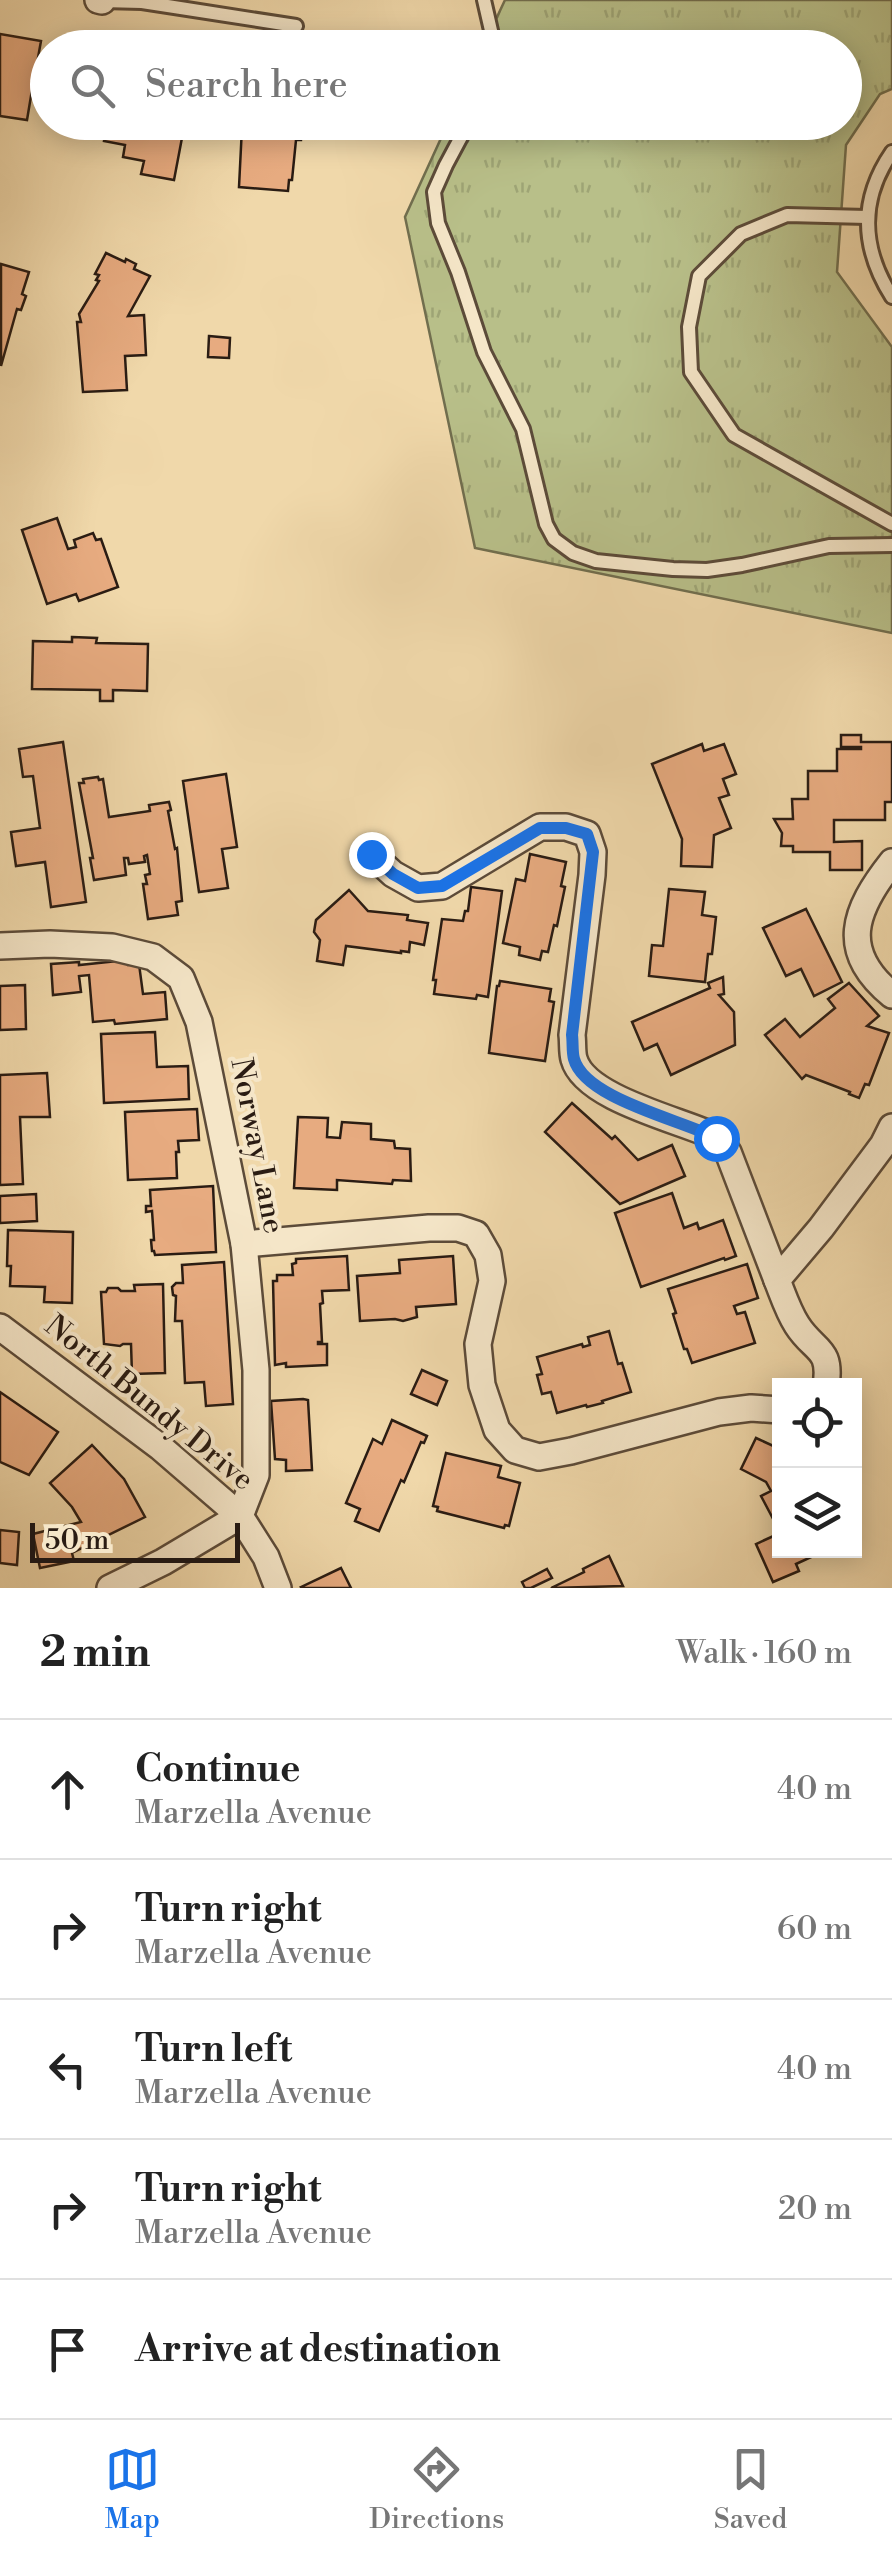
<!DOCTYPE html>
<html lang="en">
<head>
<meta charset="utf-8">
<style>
	:root { --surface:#fff; --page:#f6f6f6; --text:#222; --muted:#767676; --line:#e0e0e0; --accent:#1a73e8 }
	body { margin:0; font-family:"Libre Bodoni",serif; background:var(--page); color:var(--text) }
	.controls { position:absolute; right:30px; bottom:30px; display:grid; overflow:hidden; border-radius:0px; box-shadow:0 5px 25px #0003 }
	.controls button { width:90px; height:90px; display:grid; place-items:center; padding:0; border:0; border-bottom:2px solid var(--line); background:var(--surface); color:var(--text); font:50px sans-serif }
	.scale { position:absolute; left:30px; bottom:25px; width:210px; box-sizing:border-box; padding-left:10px; border:5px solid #2a1c13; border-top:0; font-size:28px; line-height:35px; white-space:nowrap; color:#2a1c13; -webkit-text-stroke:8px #f5e6c8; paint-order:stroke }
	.stop { position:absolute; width:30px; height:30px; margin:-22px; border:8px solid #1a73e8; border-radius:50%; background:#fff }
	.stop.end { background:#1a73e8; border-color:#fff; box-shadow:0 2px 10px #0008 }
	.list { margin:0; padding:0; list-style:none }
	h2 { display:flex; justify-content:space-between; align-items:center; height:130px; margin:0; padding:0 40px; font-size:42px }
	h2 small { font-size:32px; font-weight:400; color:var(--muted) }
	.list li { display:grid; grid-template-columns:65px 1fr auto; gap:30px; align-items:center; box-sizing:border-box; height:140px; padding:0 40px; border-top:2px solid var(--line) }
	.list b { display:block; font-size:38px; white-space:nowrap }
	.list p { margin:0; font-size:32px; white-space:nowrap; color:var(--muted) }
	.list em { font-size:32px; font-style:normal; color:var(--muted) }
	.icon { flex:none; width:55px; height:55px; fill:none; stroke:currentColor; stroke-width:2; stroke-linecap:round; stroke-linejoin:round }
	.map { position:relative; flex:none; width:892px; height:1588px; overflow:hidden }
	.search { position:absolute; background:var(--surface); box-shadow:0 5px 25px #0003; left:30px; right:30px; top:30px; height:110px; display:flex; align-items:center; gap:25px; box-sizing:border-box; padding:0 35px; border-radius:55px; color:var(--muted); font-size:38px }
	.sheet { height:830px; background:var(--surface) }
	nav { display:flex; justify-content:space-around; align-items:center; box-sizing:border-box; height:140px; border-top:2px solid var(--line); background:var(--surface); font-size:28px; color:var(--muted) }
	nav a { display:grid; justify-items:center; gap:5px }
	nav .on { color:var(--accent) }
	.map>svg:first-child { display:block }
	.grass { fill:url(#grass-tufts); stroke:#716e4e; stroke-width:2.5 }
	.building { fill:#e7ab80; stroke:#2a1c13; stroke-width:2.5 }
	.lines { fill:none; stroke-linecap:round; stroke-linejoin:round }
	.service-casing { stroke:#5c4b39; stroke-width:18 }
	.minor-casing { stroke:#5c4b39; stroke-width:30 }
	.service { stroke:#f5e6c8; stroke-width:12 }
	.minor { stroke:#f5e6c8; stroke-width:25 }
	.route { stroke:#1a73e8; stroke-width:12 }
	.labels { text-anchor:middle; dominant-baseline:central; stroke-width:8; stroke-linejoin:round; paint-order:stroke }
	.street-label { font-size:30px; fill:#2a1c13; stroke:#f5e6c8 }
</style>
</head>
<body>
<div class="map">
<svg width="892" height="1588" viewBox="0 0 892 1588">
	<defs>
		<pattern id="grass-tufts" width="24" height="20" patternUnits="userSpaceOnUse" patternTransform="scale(2.5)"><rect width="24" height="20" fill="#b8bf89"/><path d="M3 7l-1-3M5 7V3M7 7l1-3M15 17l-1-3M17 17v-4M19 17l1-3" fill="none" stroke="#9ea475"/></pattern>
	</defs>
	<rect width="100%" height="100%" fill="#f0d8aa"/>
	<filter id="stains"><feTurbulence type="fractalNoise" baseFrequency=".002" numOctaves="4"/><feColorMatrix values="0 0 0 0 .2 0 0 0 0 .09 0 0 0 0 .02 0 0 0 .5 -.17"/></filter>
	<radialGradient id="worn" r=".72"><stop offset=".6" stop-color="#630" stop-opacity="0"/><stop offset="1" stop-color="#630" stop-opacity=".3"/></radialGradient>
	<polygon class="grass" points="505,0 892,0 892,89 880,94 846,145 837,272 892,347 892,633 475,548 405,217 448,123 844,122 844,48 483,47"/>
	<g class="building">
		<polygon points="0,34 41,41 34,80 38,80 36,91 32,90 27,120 0,116"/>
		<polygon points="81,122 185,122 174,180 141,174 144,161 123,157 125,145 104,141 106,129"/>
		<polygon points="246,122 303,122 301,140 296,140 292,180 289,180 288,191 239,187 242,127 246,127"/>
		<polygon points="106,253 125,262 126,259 136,264 134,269 150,276 128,316 144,315 146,355 125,356 127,390 83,392 77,322 81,322 79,314 99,281 96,280 99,275 95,274"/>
		<polygon points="1,264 29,272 22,294 26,296 21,310 17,309 1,366"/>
		<polygon points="209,336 230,338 229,358 208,357"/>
		<polygon points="57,518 68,549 76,547 74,540 93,533 96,540 101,539 118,587 79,601 76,594 47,604 22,530"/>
		<polygon points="72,637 97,638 96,643 148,644 147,691 113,690 113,701 100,701 100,690 32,689 33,641 72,642"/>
		<polygon points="841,735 861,735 861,742 892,742 892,802 885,802 885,820 834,820 834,842 862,841 862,870 830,870 830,852 793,852 793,846 781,846 782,833 774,819 793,819 792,799 808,799 808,771 837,771 837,749 861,749 861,747 841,747"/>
		<polygon points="63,742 86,902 51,907 45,862 16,866 11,832 40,828 33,776 23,777 19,749"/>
		<polygon points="702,744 704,751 724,744 736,774 723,779 729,795 719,798 731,828 714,835 712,867 681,866 682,839 652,764"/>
		<polygon points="226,774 237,847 222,849 228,888 199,892 183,781"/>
		<polygon points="98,777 99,780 103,779 109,817 150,811 149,805 169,802 171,810 168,811 175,849 177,848 182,901 176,902 178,915 148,919 143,884 147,884 145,875 150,874 147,855 144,856 145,862 129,864 128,858 124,858 126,875 94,880 90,858 93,858 79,783 84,783 83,779"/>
		<polygon points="530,854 566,862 561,886 565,887 557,926 554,925 548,952 542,951 540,960 519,955 520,947 503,943 516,879 525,881"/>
		<polygon points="471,887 502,891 488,997 477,995 476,999 434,994 436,980 433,980 442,919 463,921 465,911 468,911"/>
		<polygon points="669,889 705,892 702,915 716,917 712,954 708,954 705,982 649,976 652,945 663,946"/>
		<polygon points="349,890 368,911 408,915 407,920 428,923 424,945 410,942 409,952 401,951 401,953 346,946 343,965 317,961 320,940 314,932 316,920"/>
		<polygon points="806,909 842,982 814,996 801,969 786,976 763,928"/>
		<polygon points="127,960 128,965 139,964 143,994 165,992 167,1019 115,1024 114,1020 93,1022 89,975 79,976 81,992 53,995 51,964 79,962 79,965"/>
		<polygon points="723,977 724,994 719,995 734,1012 735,1045 671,1075 657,1044 644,1050 632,1022 710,988 708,983"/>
		<polygon points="500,981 551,989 549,1001 554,1002 545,1061 489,1053 497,986 499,986"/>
		<polygon points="849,983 879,1016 867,1026 889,1033 869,1085 865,1084 859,1098 849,1094 850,1092 806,1075 802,1079 765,1035 785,1019 800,1037 835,1008 828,999"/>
		<polygon points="25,985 26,1029 0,1030 0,986"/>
		<polygon points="155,1032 157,1067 188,1066 189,1099 104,1103 101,1034"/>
		<polygon points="47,1073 50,1117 20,1117 23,1184 0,1185 0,1075"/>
		<polygon points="572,1103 612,1139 615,1136 638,1160 672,1145 685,1176 620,1204 545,1132"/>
		<polygon points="197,1109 199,1140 178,1141 179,1152 176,1152 177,1178 128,1180 125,1112"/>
		<polygon points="298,1117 328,1118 327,1137 340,1138 342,1122 371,1124 371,1139 394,1141 395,1148 410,1149 411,1181 393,1180 392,1184 337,1180 337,1190 294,1188"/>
		<polygon points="213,1186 216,1252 155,1255 154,1251 152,1251 151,1240 154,1240 152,1211 146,1212 146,1206 151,1206 150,1190"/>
		<polygon points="672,1193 684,1228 697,1223 699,1229 723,1220 736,1256 725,1260 724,1258 641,1287 615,1213"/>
		<polygon points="36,1194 37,1221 0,1223 0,1196"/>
		<polygon points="8,1230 73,1232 72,1303 44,1302 45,1287 10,1286 11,1266 7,1266"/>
		<polygon points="347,1256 349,1290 322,1291 323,1303 320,1304 322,1342 318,1342 318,1344 327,1344 327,1365 286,1367 286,1363 275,1365 273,1281 277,1281 277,1275 293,1275 292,1264 296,1263 296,1259"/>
		<polygon points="453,1256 456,1304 416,1307 417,1317 403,1321 395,1319 360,1321 357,1276 400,1273 399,1260"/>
		<polygon points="224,1262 233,1404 206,1406 204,1382 185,1383 182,1321 175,1321 176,1296 173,1295 172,1287 176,1283 183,1283 182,1265"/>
		<polygon points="747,1264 758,1298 734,1306 737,1314 745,1312 755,1343 692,1363 687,1349 684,1349 673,1314 676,1313 668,1289"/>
		<polygon points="163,1284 165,1373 132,1374 131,1344 123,1344 120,1346 104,1344 101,1292 106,1292 108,1288 118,1288 121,1291 135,1291 134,1285"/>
		<polygon points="609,1331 618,1364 622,1363 631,1392 602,1401 603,1403 587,1407 586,1405 557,1413 551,1392 542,1394 537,1375 542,1374 537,1357 582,1344 583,1347 590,1345 588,1337"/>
		<polygon points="422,1370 447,1381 437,1405 411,1394"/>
		<polygon points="0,1392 58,1432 29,1475 0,1462"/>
		<polygon points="303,1399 308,1400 312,1470 286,1471 286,1460 275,1459 271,1401"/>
		<polygon points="392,1420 427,1436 424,1443 421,1442 404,1482 401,1480 379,1531 355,1521 360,1509 346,1503 373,1439 382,1444"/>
		<polygon points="756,1438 780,1449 780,1532 761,1496 771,1491 766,1482 741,1469"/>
		<polygon points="92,1445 124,1479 145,1517 72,1553 74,1561 40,1568 33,1534 81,1522 72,1507 50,1483"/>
		<polygon points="446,1453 501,1466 498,1477 520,1483 509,1526 505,1525 504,1528 437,1511 438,1507 433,1506"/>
		<polygon points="0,1530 19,1532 17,1565 0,1563"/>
		<polygon points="780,1533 780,1550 816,1550 818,1554 796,1564 799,1571 773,1582 756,1544"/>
		<polygon points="609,1556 623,1586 551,1588 584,1572 583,1569"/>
		<polygon points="341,1568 351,1588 302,1588 301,1587"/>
		<polygon points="547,1569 552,1578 531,1588 525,1588 522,1582"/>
	</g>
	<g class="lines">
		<g class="service-casing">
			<g id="service">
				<polyline points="484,0 495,48"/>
				<polyline points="102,1 142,2 296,26"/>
				<polyline points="469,122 446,165 434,192 438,223 458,272 484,352 523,429 546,524 554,539 573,553 596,561 673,569 707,570 742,565 829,546 892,545"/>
				<path d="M892,152C859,200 861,248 892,297"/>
				<polyline points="867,217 787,215 741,234 699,276 689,327 691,372 734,435 892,524"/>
			</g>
		</g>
		<g class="minor-casing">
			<g id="minor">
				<polyline points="98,0 102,1"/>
				<path d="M371,854L393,874L418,888L442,886L540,827H566L587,834L593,852L592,875L572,1035C573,1042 572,1052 574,1059C585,1099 681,1120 716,1137L728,1152L777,1280"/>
				<path d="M892,862C854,910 838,951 892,995"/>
				<polyline points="0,946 50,944 112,947 153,957 181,978 199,1022 244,1244 256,1370 256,1475 240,1516 163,1562 110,1588"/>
				<polyline points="244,1244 429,1228 458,1228 476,1234 488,1255 492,1281 478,1344 482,1385 497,1430 515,1450 539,1457 571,1451 719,1412 751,1408 780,1410"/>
				<polyline points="0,1327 160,1447 240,1516 266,1557 278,1588"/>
				<path d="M826,1386C832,1347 814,1352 797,1325C788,1311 783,1295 777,1280L821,1228L883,1145L892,1127"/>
			</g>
		</g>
		<use href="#service" class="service"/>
		<use href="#minor" class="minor"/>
	</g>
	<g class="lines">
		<path class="route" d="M371,854L393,874L418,888L442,886L540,828H566L587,834L593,852L572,1035C573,1042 572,1052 574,1059C585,1099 682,1120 716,1138"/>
	</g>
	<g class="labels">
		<g class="street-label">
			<text transform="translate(257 1146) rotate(79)">Norway Lane</text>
			<text transform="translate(149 1403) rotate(39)">North Bundy Drive</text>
		</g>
	</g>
	<rect width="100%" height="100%" filter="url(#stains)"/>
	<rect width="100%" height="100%" fill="url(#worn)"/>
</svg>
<div class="controls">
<button><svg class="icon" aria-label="locate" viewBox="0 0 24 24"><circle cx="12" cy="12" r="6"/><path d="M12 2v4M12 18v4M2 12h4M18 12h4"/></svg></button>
<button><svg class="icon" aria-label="layers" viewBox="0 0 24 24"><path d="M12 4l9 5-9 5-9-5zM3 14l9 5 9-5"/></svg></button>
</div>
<div class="scale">50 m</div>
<div class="stop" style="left:716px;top:1138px"></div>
<div class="stop end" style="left:371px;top:854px"></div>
<div class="search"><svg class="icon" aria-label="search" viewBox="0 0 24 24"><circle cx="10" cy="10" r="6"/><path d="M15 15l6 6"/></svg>Search here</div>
</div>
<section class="sheet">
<h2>2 min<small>Walk · 160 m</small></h2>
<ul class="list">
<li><svg class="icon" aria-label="ahead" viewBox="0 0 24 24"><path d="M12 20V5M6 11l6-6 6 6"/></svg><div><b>Continue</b><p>Marzella Avenue</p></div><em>40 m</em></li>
<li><svg class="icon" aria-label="right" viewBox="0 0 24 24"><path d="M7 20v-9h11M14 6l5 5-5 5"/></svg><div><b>Turn right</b><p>Marzella Avenue</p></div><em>60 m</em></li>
<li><svg class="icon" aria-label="left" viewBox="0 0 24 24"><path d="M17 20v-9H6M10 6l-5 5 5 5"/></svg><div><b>Turn left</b><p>Marzella Avenue</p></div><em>40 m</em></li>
<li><svg class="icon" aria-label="right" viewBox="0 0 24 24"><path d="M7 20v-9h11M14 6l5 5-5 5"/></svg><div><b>Turn right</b><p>Marzella Avenue</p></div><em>20 m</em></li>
<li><svg class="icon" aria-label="arrive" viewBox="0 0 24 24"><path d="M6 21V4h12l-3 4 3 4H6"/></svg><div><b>Arrive at destination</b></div></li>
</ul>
</section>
<nav>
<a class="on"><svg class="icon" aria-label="map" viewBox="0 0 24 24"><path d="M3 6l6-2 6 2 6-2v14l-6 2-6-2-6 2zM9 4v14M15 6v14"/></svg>Map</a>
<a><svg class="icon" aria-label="directions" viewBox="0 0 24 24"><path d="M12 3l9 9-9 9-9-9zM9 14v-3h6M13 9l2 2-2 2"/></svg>Directions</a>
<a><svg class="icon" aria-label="saved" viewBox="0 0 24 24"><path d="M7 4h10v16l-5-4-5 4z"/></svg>Saved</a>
</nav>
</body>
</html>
